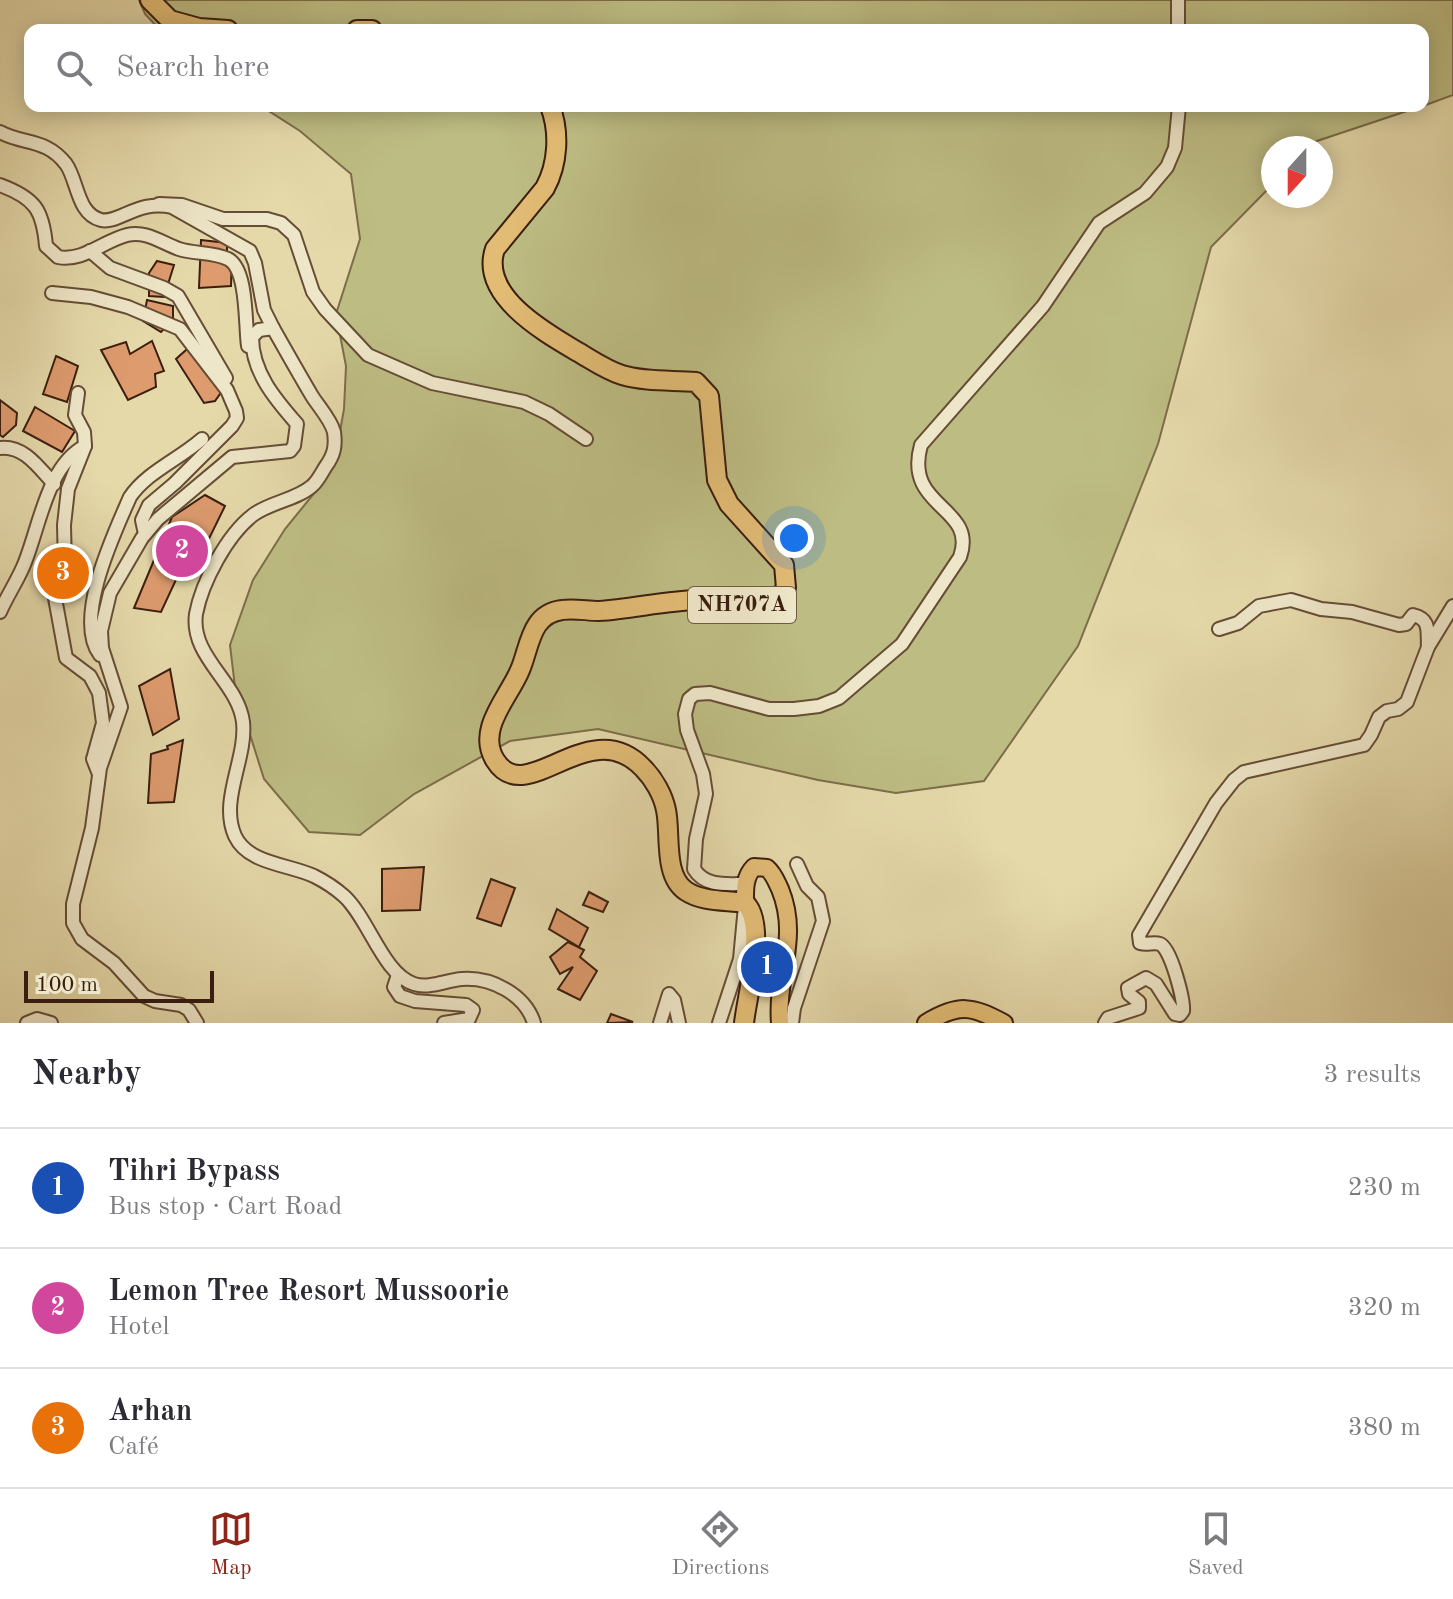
<!DOCTYPE html>
<html lang="en">
<head>
<meta charset="utf-8">
<style>
	:root { --surface:#fff; --page:#f7f7f7; --text:#2b2b33; --muted:#7c7c81; --line:#e1e1e2; --accent:#8f2418 }
	body { margin:0; font-family:"Old Standard TT",serif; background:var(--page); color:var(--text) }
	.compass { position:absolute; left:1261px; top:136px; width:72px; height:72px; border-radius:50%; background:var(--surface); box-shadow:0 4px 20px #0003; rotate:201deg }
	.scale { position:absolute; left:24px; bottom:20px; width:190px; box-sizing:border-box; padding-left:8px; border:4px solid #3b1e0f; border-top:0; font-size:22px; line-height:28px; white-space:nowrap; color:#3b1e0f; -webkit-text-stroke:6px #eee6c8; paint-order:stroke }
	.you { position:absolute; left:794px; top:538px; width:28px; height:28px; margin:-20px; border:6px solid #fff; border-radius:50%; background:#1a73e8; box-shadow:0 0 0 12px #1a73e833 }
	.badge { display:grid; place-items:center; width:52px; height:52px; border-radius:50%; background:var(--accent); color:#fff; font-size:26px; font-weight:700 }
	.pin { position:absolute; translate:-50% -50%; border:4px solid #fff; box-shadow:0 2px 8px #0006 }
	.list { margin:0; padding:0; list-style:none }
	h2 { display:flex; justify-content:space-between; align-items:center; height:104px; margin:0; padding:0 32px; font-size:34px }
	h2 small { font-size:26px; font-weight:400; color:var(--muted) }
	.list li { display:grid; grid-template-columns:52px 1fr auto; gap:24px; align-items:center; box-sizing:border-box; height:120px; padding:0 32px; border-top:2px solid var(--line) }
	.list b { display:block; font-size:30px; white-space:nowrap }
	.list p { margin:0; font-size:26px; white-space:nowrap; color:var(--muted) }
	.list em { font-size:26px; font-style:normal; color:var(--muted) }
	.icon { flex:none; width:44px; height:44px; fill:none; stroke:currentColor; stroke-width:2; stroke-linecap:round; stroke-linejoin:round }
	.map { position:relative; flex:none; width:1453px; height:1023px; overflow:hidden }
	.search { position:absolute; background:var(--surface); box-shadow:0 4px 20px #0003; left:24px; right:24px; top:24px; height:88px; display:flex; align-items:center; gap:20px; box-sizing:border-box; padding:0 28px; border-radius:16px; color:var(--muted); font-size:30px }
	.sheet { height:464px; background:var(--surface) }
	nav { display:flex; justify-content:space-around; align-items:center; box-sizing:border-box; height:112px; border-top:2px solid var(--line); background:var(--surface); font-size:22px; color:var(--muted) }
	nav a { display:grid; justify-items:center; gap:4px }
	nav .on { color:var(--accent) }
	.map>svg:first-child { display:block }
	.green { fill:#bdbc83; stroke:#7c6d49; stroke-width:2 }
	.building { fill:#dd9b6e; stroke:#3b1e0f; stroke-width:2 }
	.lines { fill:none; stroke-linecap:round; stroke-linejoin:round }
	.minor-casing { stroke:#664d36; stroke-width:16 }
	.major-casing { stroke:#3b1e0f; stroke-width:20 }
	.highway-casing { stroke:#3b1e0f; stroke-width:22 }
	.minor { stroke:#eee6c8; stroke-width:12 }
	.major { stroke:#e2bc75; stroke-width:16 }
	.highway { stroke:#e2bc75; stroke-width:18 }
	.labels { text-anchor:middle; dominant-baseline:central; stroke-width:7; stroke-linejoin:round; paint-order:stroke }
	.shield { fill:#eee6c8; stroke:#715a46; stroke-width:2 }
	.shield-label { font-size:22px; font-weight:bold; fill:#3b1e0f }
</style>
</head>
<body>
<div class="map">
<svg width="1453" height="1023" viewBox="0 0 1453 1023">
	<rect width="100%" height="100%" fill="#e5d9aa"/>
	<filter id="stains"><feTurbulence type="fractalNoise" baseFrequency=".0025" numOctaves="4"/><feColorMatrix values="0 0 0 0 .2 0 0 0 0 .09 0 0 0 0 .02 0 0 0 .5 -.17"/></filter>
	<radialGradient id="worn" r=".72"><stop offset=".6" stop-color="#630" stop-opacity="0"/><stop offset="1" stop-color="#630" stop-opacity=".3"/></radialGradient>
	<g class="green">
		<polygon points="139,0 1453,0 1453,95 1423,106 1423,30 160,30 145,14"/>
		<polygon points="261,106 1422,106 1317,141 1309,148 1273,148 1273,184 1211,247 1158,444 1078,646 984,781 896,793 818,780 598,729 510,741 414,794 360,835 309,832 264,779 235,687 230,645 253,580 285,529 316,491 336,454 344,409 346,366 336,314 360,239 351,174 300,131"/>
	</g>
	<g class="building">
		<polygon points="201,240 227,243 227,252 232,254 231,286 199,288"/>
		<polygon points="157,261 174,265 164,297 149,296 149,273"/>
		<polygon points="147,300 173,306 173,320 161,332 143,321"/>
		<polygon points="152,341 164,371 155,374 156,387 128,400 101,350 126,342 130,354"/>
		<polygon points="196,341 227,384 215,401 204,403 176,359"/>
		<polygon points="56,356 78,366 67,402 43,394"/>
		<polygon points="0,400 17,413 16,425 3,437 0,435"/>
		<polygon points="35,407 75,431 62,452 23,431"/>
		<polygon points="205,495 225,506 197,563 187,556 161,612 134,608 172,517"/>
		<polygon points="170,669 179,719 153,735 139,686"/>
		<polygon points="183,740 174,802 148,803 151,754 168,749 167,746"/>
		<polygon points="424,867 420,910 382,911 382,869"/>
		<polygon points="491,879 515,888 501,926 477,918"/>
		<polygon points="589,892 608,902 603,912 583,905"/>
		<polygon points="557,909 588,928 579,947 549,929"/>
		<polygon points="568,942 584,950 580,957 597,971 580,1000 558,989 573,967 560,974 550,957"/>
		<polygon points="611,1014 633,1022 607,1023"/>
	</g>
	<g class="lines">
		<g class="minor-casing">
			<g id="minor">
				<polyline points="1178,0 1178,30"/>
				<path d="M0,132C24,145 46,138 66,164C78,181 77,214 101,220C119,224 138,199 172,207L250,251L255,263L264,310L273,328"/>
				<path d="M0,185C35,198 43,210 46,246L58,257C83,262 103,241 127,235C146,230 162,243 179,249C194,254 213,252 228,259C248,269 245,326 248,346"/>
				<polyline points="159,204 182,205 223,219 267,219 281,223 294,235 313,292 325,309 368,355 432,383 524,402 549,414 586,439"/>
				<polyline points="90,251 110,268 164,288 178,296 226,378"/>
				<polyline points="52,293 91,297 128,307 180,329 227,390 236,411 237,418 232,426 175,483 149,505 142,520 145,534"/>
				<polyline points="78,393 75,415 84,432 85,446 68,489 64,525 65,567 55,598 66,658 90,676 99,693 103,723 93,759 99,774"/>
				<path d="M0,448C24,445 39,468 54,484"/>
				<path d="M0,612C7,596 16,583 23,567C39,531 46,466 85,446"/>
				<path d="M1219,629L1238,623L1259,606L1291,600L1321,609L1352,612L1399,625L1406,624L1413,615C1431,619 1427,632 1428,647"/>
				<path d="M100,655C73,619 114,534 130,497C147,472 178,460 202,439"/>
				<path d="M745,884C726,884 705,887 694,869L696,839L706,794L703,774L687,730L685,714L689,699L695,694L710,693L769,709H794L819,706L839,698L902,644L960,557C978,506 903,509 921,445L1043,306L1099,223L1145,193L1167,167L1175,148L1179,106"/>
				<polyline points="398,975 394,987 400,996 415,1001 466,1005 473,1010 469,1019 444,1023"/>
				<polyline points="27,1023 37,1019 51,1023"/>
				<path d="M197,1023L189,1010L181,1005L155,1001L144,996L114,963L82,939L73,923V904L92,828L100,768L121,707L102,648L101,631L110,593L142,538L158,519L232,457L290,451L294,446L297,424C275,399 252,372 252,337L259,330L273,328C286,351 299,374 312,396C319,407 331,420 334,432C336,446 334,455 326,466C322,472 318,481 312,486C296,500 270,502 253,515C227,535 202,582 196,614C190,657 238,682 243,722C247,759 219,800 235,836C248,864 288,864 314,876C324,881 335,888 344,896C369,919 383,974 414,984C429,989 447,980 462,979C491,977 525,994 534,1023"/>
				<polyline points="660,1023 669,994 674,1000 679,1023"/>
				<polyline points="719,1023 740,959 745,906"/>
				<polyline points="792,1023 794,1008 823,921 818,897 807,886 797,864"/>
				<path d="M1105,1023L1108,1018L1139,1008V1002L1129,994L1128,988L1146,978L1156,984L1175,1014L1180,1015L1183,1011C1184,1000 1171,948 1160,944C1154,942 1147,945 1140,943L1139,935L1216,803L1234,780L1244,772L1364,745L1371,735L1379,717L1387,711L1398,709L1407,702L1428,647L1453,606"/>
			</g>
		</g>
		<g class="major-casing">
			<g id="major">
				<path d="M745,903C745,890 744,877 754,867L767,868C774,874 776,881 780,889C800,938 776,974 780,1023"/>
				<path d="M926,1023C959,1003 972,1006 1004,1023"/>
			</g>
		</g>
		<g class="highway-casing">
			<g id="highway">
				<polyline points="150,0 170,20 199,28 228,30"/>
				<polyline points="357,30 372,30"/>
				<path d="M550,106C560,132 558,164 545,188L495,249C479,296 546,333 578,352C592,360 606,370 622,375C646,382 671,380 696,382L709,396L717,480L729,504L784,565L786,588C781,595 777,601 768,603C746,609 724,599 702,600C667,600 633,609 599,611C587,611 574,608 562,610C530,614 530,647 520,670C509,697 476,729 495,760C526,811 589,711 643,768C654,779 663,795 666,810C671,833 663,876 686,891C702,902 726,900 745,903C767,924 747,995 744,1023"/>
			</g>
		</g>
		<use href="#minor" class="minor"/>
		<use href="#major" class="major"/>
		<use href="#highway" class="highway"/>
	</g>
	<g class="labels">
		<rect class="shield" x="688" y="587" width="108" height="36" rx="6"/>
		<g class="shield-label">
			<text x="742" y="605">NH707A</text>
		</g>
	</g>
	<rect width="100%" height="100%" filter="url(#stains)"/>
	<rect width="100%" height="100%" fill="url(#worn)"/>
</svg>
<svg class="compass" viewBox="-18 -18 36 36"><path d="M0-13l5 13h-10z" fill="#e53935"/><path d="M0 13l5-13h-10z" fill="#7c7c81"/></svg>
<div class="scale">100 m</div>
<div class="you"></div>
<div class="pin badge" style="left:767px;top:967px;background:#1a4fb4">1</div>
<div class="pin badge" style="left:182px;top:551px;background:#d1479c">2</div>
<div class="pin badge" style="left:63px;top:573px;background:#e8710a">3</div>
<div class="search"><svg class="icon" aria-label="search" viewBox="0 0 24 24"><circle cx="10" cy="10" r="6"/><path d="M15 15l6 6"/></svg>Search here</div>
</div>
<section class="sheet">
<h2>Nearby<small>3 results</small></h2>
<ul class="list">
<li><span class="badge" style="background:#1a4fb4">1</span><div><b>Tihri Bypass</b><p>Bus stop · Cart Road</p></div><em>230 m</em></li>
<li><span class="badge" style="background:#d1479c">2</span><div><b>Lemon Tree Resort Mussoorie</b><p>Hotel</p></div><em>320 m</em></li>
<li><span class="badge" style="background:#e8710a">3</span><div><b>Arhan</b><p>Café</p></div><em>380 m</em></li>
</ul>
</section>
<nav>
<a class="on"><svg class="icon" aria-label="map" viewBox="0 0 24 24"><path d="M3 6l6-2 6 2 6-2v14l-6 2-6-2-6 2zM9 4v14M15 6v14"/></svg>Map</a>
<a><svg class="icon" aria-label="directions" viewBox="0 0 24 24"><path d="M12 3l9 9-9 9-9-9zM9 14v-3h6M13 9l2 2-2 2"/></svg>Directions</a>
<a><svg class="icon" aria-label="saved" viewBox="0 0 24 24"><path d="M7 4h10v16l-5-4-5 4z"/></svg>Saved</a>
</nav>
</body>
</html>
